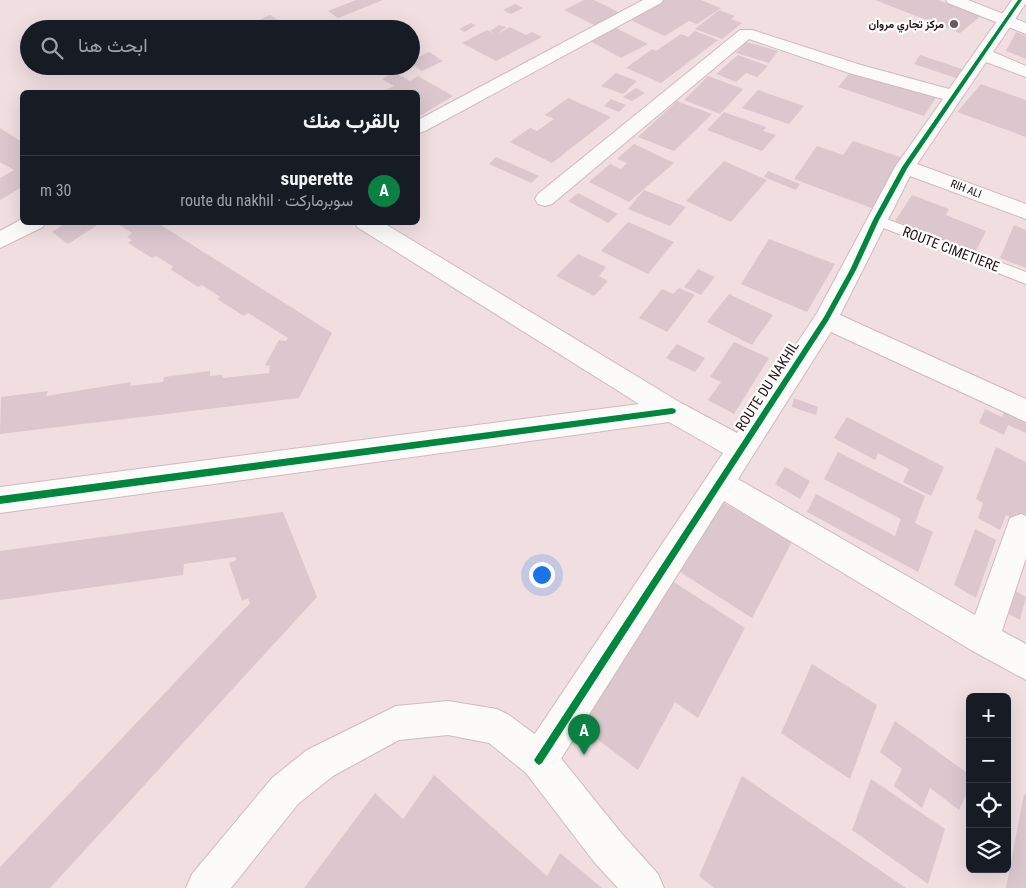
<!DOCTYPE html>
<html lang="ar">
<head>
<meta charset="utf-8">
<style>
	:root { --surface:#171b24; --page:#242831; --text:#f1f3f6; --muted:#9ea1a6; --line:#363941; --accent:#0b8043 }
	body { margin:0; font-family:"Roboto Condensed",Vazirmatn,sans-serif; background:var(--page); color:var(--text); direction:rtl }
	.controls { position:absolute; right:15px; bottom:15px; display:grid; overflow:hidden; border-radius:8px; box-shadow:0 5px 20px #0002 }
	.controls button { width:45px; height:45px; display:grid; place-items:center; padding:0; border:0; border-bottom:1px solid var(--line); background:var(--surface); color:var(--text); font:25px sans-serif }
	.you { position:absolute; left:541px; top:574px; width:18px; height:18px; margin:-12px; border:4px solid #fff; border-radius:50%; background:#1a73e8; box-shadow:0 0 0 8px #1a73e833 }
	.badge { display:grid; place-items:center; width:32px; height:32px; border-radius:50%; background:var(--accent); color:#fff; font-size:16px; font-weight:700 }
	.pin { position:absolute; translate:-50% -41px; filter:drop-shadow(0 1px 2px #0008) }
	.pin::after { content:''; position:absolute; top:26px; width:18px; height:15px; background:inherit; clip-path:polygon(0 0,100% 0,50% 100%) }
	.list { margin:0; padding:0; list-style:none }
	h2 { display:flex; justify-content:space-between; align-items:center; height:65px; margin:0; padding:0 20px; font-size:21px }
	h2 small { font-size:16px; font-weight:400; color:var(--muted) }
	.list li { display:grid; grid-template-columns:32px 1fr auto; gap:15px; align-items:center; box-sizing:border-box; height:70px; padding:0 20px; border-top:1px solid var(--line) }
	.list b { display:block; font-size:19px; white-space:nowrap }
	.list p { margin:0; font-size:16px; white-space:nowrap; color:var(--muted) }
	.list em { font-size:16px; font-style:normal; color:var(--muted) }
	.icon { flex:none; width:28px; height:28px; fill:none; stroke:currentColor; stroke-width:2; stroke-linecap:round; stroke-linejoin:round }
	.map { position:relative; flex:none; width:1026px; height:888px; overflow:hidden; direction:ltr }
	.search { position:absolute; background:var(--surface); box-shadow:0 5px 20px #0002; left:20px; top:20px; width:400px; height:55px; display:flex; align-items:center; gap:12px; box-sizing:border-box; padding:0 18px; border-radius:28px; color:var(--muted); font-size:19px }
	.panel { position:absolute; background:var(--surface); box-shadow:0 5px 20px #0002; left:20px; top:90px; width:400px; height:135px; border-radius:8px; direction:rtl }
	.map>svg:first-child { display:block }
	.building { fill:#dcc7cf }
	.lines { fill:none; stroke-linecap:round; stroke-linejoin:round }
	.service-casing { stroke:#d1babf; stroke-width:2 }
	.minor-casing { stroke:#d1babf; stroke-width:2 }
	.tertiary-casing { stroke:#d1babf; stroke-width:2 }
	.service { fill:#fdfafa; fill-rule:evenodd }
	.minor { fill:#fdfafa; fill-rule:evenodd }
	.tertiary { fill:#fdfafa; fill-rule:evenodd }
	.cycleway-casing { stroke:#fff; stroke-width:3 }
	.cycleway { fill:#00873e; fill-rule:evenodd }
	.poi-dot { fill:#6f575e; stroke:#fff; stroke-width:2 }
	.labels { text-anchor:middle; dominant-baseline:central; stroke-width:4.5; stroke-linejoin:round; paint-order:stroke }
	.far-poi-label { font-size:11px; font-weight:bold; fill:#2a0f17; stroke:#fff; text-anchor:end }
	.far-street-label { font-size:11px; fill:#2a0f17; stroke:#fff }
	.street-label { font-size:14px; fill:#2a0f17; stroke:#fff }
</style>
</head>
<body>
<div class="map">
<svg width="1026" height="888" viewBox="0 0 1026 888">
	<rect width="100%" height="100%" fill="#f0dee1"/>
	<g class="building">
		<polygon points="356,0 383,0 338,18 328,11"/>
		<polygon points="584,0 594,0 624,15 598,27 564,10"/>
		<polygon points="658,0 701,0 721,8 697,24 689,21 665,36 628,19"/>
		<polygon points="875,0 938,0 981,16 960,33"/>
		<polygon points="515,4 523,8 511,14 503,10"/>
		<polygon points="719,10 735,16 731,19 742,23 722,39 695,29"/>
		<polygon points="270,15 287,25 279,29 238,29"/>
		<polygon points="471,23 476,25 465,32 459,29"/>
		<polygon points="499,25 506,27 498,34 510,27 526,35 532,32 542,37 496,61 462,43 487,30 496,35 490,31"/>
		<polygon points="616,28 648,44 621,58 590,41"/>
		<polygon points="695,31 718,40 661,83 626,68 652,49 656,51 681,34 688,37"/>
		<polygon points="1016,32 1026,36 1026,59 1006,51"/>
		<polygon points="746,42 778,51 769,63 736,53"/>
		<polygon points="429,52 443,61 422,71 411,64 411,60"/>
		<polygon points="738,55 768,66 757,77 746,73 736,82 716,74"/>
		<polygon points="920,55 962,69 956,78 914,64"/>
		<polygon points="853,69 937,96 924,116 838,87"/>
		<polygon points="394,72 410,81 418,76 453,96 418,117 418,92 381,92 394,86 382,79"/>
		<polygon points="616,73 637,81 623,94 601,86"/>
		<polygon points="708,76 743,89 720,114 684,100"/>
		<polygon points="981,84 1026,100 1026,137 957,112"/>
		<polygon points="636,88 645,93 632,101 623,97"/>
		<polygon points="758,90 804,106 789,124 742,108"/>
		<polygon points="568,98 611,117 552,163 510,142 530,128 537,131 554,119 545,115"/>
		<polygon points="611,99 626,105 619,112 604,106"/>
		<polygon points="677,101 712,114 674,151 638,137"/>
		<polygon points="724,112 766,127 763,131 776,135 762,151 707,130"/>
		<polygon points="0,128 22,142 22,187 0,200 0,178 14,170 0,162"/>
		<polygon points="853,141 903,158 874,209 794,179 817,146 843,155"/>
		<polygon points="634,144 674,163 629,202 589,182 610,164 621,169 627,163 617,159"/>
		<polygon points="496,157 539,176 531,183 489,164"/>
		<polygon points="724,161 767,180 731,222 686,201"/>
		<polygon points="768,171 800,184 796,190 764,177"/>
		<polygon points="644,190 686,207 670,226 628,209"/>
		<polygon points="578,193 618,214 608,223 568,201"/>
		<polygon points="912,195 949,209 946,215 986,231 975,253 895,221"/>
		<polygon points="67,222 102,222 68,244 52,232"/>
		<polygon points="115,222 156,222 332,333 299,398 0,434 1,397 48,391 46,396 131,382 130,386 163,382 164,377 210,371 210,376 222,375 223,378 269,373 270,366 265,365 279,340 286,341 288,338 248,313 244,316 217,299 220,297 202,285 198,287 170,269 174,267 156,256 152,258 128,243 132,240 127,237 132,233"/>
		<polygon points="628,222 674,242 648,274 601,251"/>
		<polygon points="1014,225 1026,230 1026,268 1000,258"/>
		<polygon points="769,239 835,264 807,312 741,284"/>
		<polygon points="578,254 606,267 599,276 608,281 594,296 556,276"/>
		<polygon points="698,269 715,277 701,295 684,287"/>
		<polygon points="679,288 695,295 667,332 639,318 662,289 673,294"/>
		<polygon points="729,294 773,315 752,345 707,322"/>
		<polygon points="734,342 769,358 734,414 708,400 721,382 710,377"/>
		<polygon points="677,344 705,358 695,372 666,358"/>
		<polygon points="794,398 818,407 816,415 792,407"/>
		<polygon points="1006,406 1026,415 1026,433 1008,425 1004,435 979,423 985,409 1002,417"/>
		<polygon points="847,417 944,467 931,496 903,482 909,469 878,453 875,460 834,438"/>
		<polygon points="996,447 1026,462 1026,525 1006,515 1000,530 978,518 983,503 976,499"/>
		<polygon points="838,452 925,496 915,523 933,532 918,572 807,512 816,494 895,536 901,519 824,479"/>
		<polygon points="785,467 810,481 800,499 775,484"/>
		<polygon points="719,500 792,542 752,618 677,570"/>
		<polygon points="283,512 317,597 50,888 0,888 0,867 250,603 248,598 242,601 229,563 237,560 235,557 184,564 183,575 0,600 0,551"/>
		<polygon points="975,529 996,540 976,598 954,585"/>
		<polygon points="666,577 745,628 698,718 675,702 638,770 576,723"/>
		<polygon points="1007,586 1026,597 1020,620 1000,609"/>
		<polygon points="812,664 877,705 850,779 781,733"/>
		<polygon points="895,721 970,775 970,786 959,810 930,788 922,808 894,786 902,769 880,752"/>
		<polygon points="434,775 547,876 560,853 602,888 304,888 375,793 403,819"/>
		<polygon points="742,776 906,888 714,888 699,876"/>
		<polygon points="871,779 945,829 928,884 852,830"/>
		<polygon points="1024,794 1026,795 1026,888 1006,888"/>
	</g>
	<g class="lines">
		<g class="service-casing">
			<polygon id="service" points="876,215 1026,272 1026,284 871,223 869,220 871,217"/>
		</g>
		<g class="minor-casing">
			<g id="minor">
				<polygon points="643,0 663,0 661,3 425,131 418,133 418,120"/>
				<polygon points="1012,0 1026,0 1026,3 993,52 1026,66 1026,77 986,62 917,164 1026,204 1026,219 910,176 840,315 1026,399 1026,422 831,332 738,479 975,615 1010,518 1021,514 1026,516 1026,558 1002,631 1026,644 1026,680 971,650 724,501 552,773 539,778 526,773 521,760 526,747 723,453 669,422 0,513 0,487 639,404 357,227 355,222 382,222 681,403 737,433 817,313 895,167 943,99 849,73 749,39 552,204 545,206 538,204 535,199 538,194 740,30 752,30 861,65 949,89"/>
				<polygon points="22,219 22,222 45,222 43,227 0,248 0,231"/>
			</g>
		</g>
		<g class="tertiary-casing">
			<g id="tertiary">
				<polygon points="946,0 968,0 1026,23 1026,34 948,3"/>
				<polygon points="448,701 497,709 509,715 552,747 622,834 658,874 664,888 618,888 594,862 526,773 489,743 448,735 399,740 333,776 298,804 231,888 186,888 192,874 272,778 307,750 396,706"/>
			</g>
		</g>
		<use href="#service" class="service"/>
		<use href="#minor" class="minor"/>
		<use href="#tertiary" class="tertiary"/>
		<g class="cycleway-casing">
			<g id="cycleway">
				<polygon points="1018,0 1022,0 908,167 879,220 856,270 828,321 542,763 539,765 536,763 534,760 536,757 824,317 850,270 873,220 902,167"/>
				<polygon points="672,408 675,409 676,411 675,413 672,414 0,504 0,496"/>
			</g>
		</g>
		<use href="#cycleway" class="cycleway"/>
	</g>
	<circle class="poi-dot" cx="954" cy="24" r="5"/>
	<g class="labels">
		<g class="far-poi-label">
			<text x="944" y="24">مركز تجاري مروان</text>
		</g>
		<g class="far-street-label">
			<text transform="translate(966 189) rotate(21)">RIH ALI</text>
		</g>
		<g class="street-label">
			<text transform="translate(951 249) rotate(21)">ROUTE CIMETIERE</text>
			<text transform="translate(767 386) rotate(-57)">ROUTE DU NAKHIL</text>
		</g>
	</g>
</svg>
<div class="controls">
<button>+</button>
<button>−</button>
<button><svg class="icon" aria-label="locate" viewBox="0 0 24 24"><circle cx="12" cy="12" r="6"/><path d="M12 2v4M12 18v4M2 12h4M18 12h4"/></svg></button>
<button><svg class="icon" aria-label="layers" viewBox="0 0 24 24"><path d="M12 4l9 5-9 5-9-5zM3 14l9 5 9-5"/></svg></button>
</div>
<div class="you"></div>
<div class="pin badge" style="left:584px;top:755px">A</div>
<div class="search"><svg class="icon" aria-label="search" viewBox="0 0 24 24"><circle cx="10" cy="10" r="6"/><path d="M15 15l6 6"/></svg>ابحث هنا</div>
<section class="panel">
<h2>بالقرب منك<small></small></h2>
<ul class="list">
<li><span class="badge">A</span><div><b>superette</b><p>سوبرماركت · route du nakhil</p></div><em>30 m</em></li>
</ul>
</section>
</div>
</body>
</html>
